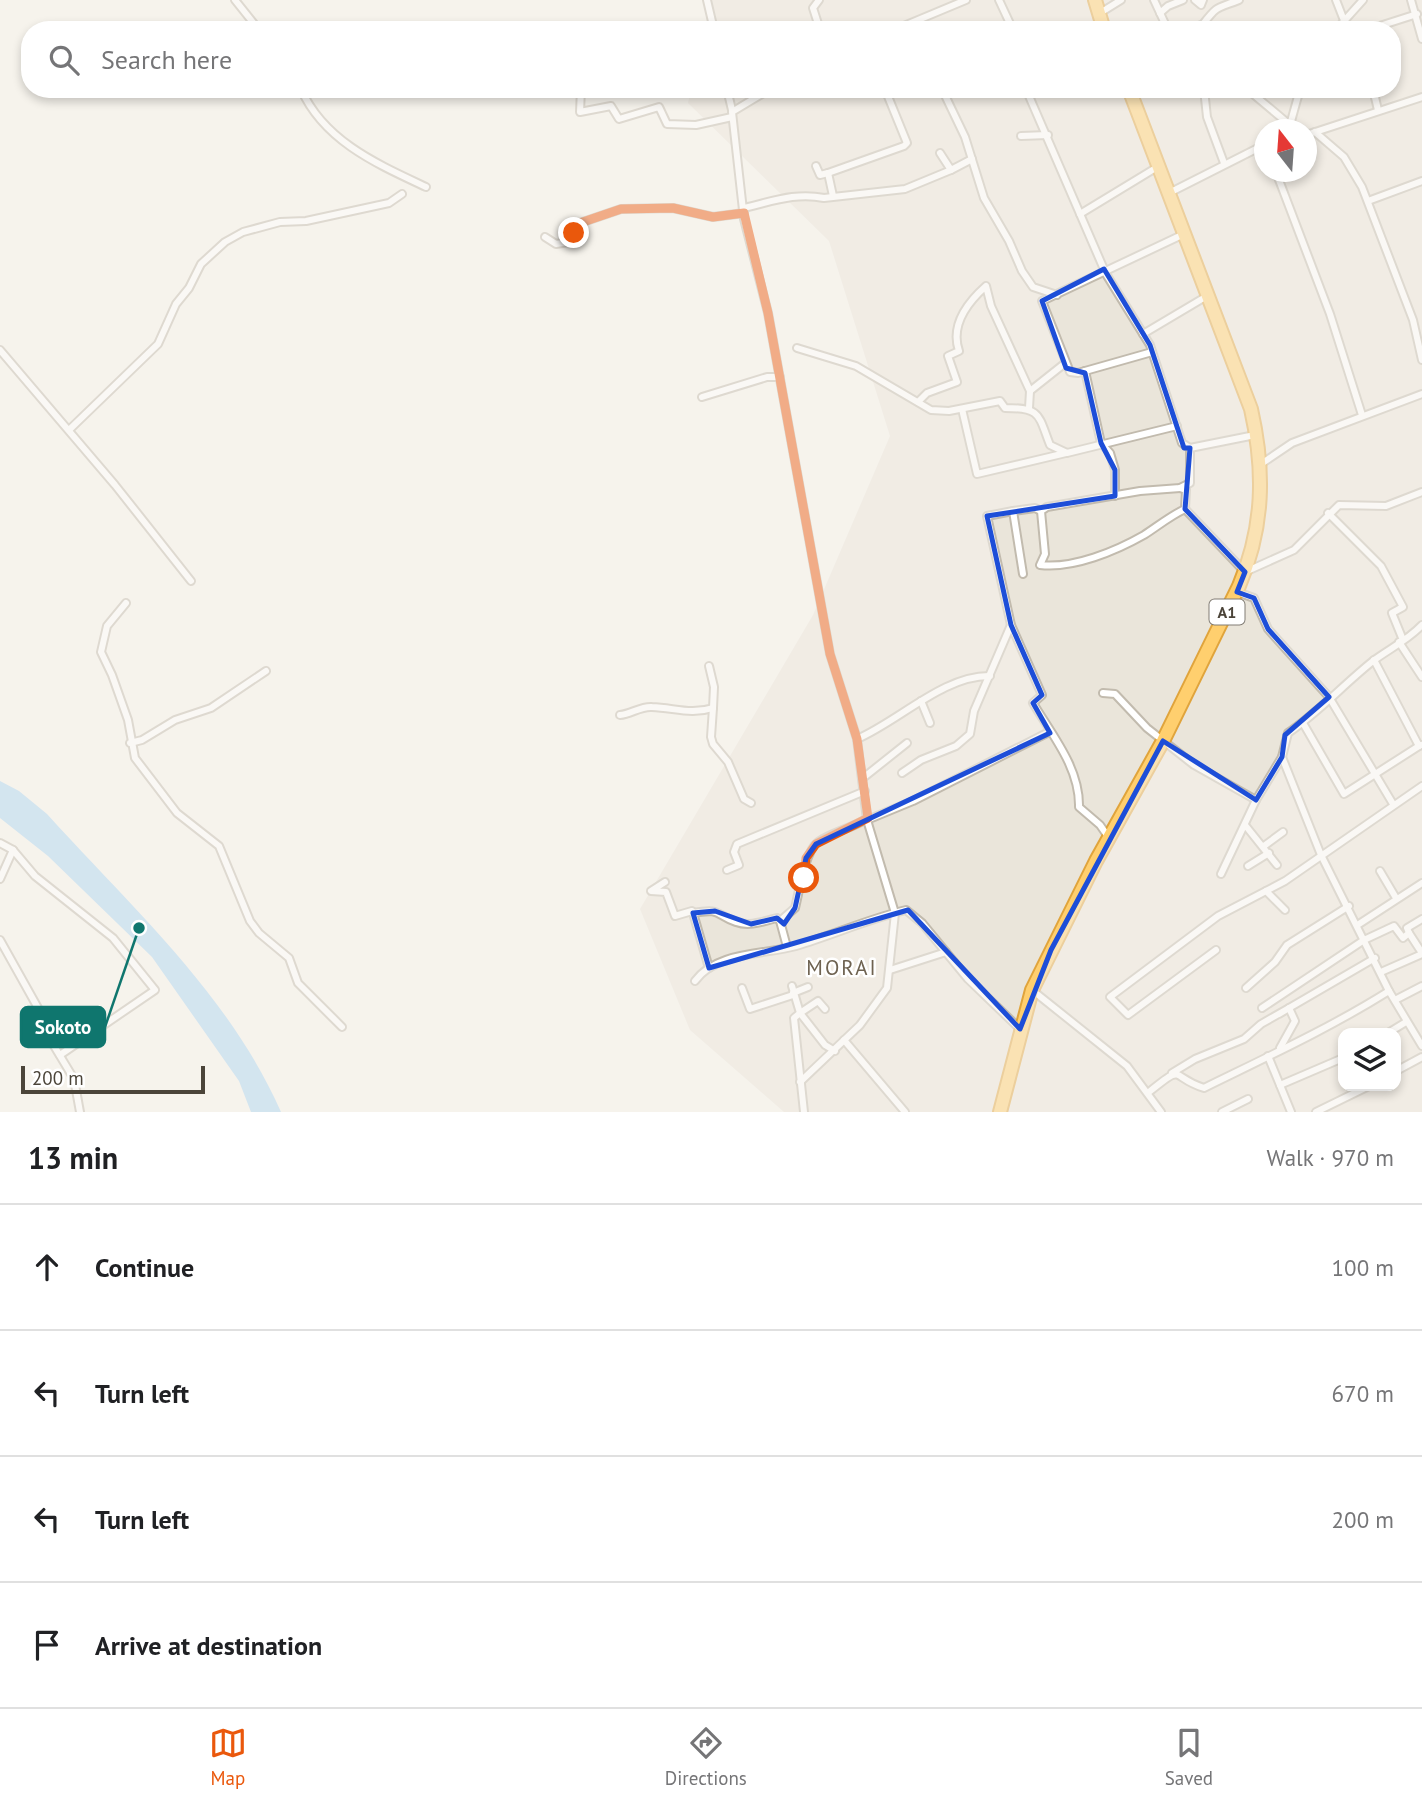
<!DOCTYPE html>
<html lang="en">
<head>
<meta charset="utf-8">
<style>
	:root { --surface:#fff; --page:#f6f6f6; --text:#202124; --muted:#757577; --line:#e0e0e0; --accent:#ea580c }
	body { margin:0; font-family:"PT Sans",sans-serif; background:var(--page); color:var(--text) }
	.controls { position:absolute; right:21px; bottom:21px; display:grid; overflow:hidden; border-radius:14px; box-shadow:0 4px 10px #0003 }
	.controls button { width:63px; height:63px; display:grid; place-items:center; padding:0; border:0; border-bottom:2px solid var(--line); background:var(--surface); color:var(--text); font:35px sans-serif }
	.compass { position:absolute; left:1254px; top:119px; width:63px; height:63px; border-radius:50%; background:var(--surface); box-shadow:0 4px 10px #0003; rotate:343deg }
	.scale { position:absolute; left:21px; bottom:18px; width:184px; box-sizing:border-box; padding-left:7px; border:4px solid #4b4439; border-top:0; font-size:19px; line-height:24px; white-space:nowrap; color:#4b4439; -webkit-text-stroke:5px #fff; paint-order:stroke }
	.stop { position:absolute; width:21px; height:21px; margin:-16px; border:5px solid #ea580c; border-radius:50%; background:#fff }
	.stop.end { background:#ea580c; border-color:#fff; box-shadow:0 2px 7px #0008 }
	.list { margin:0; padding:0; list-style:none }
	h2 { display:flex; justify-content:space-between; align-items:center; height:91px; margin:0; padding:0 28px; font-size:30px }
	h2 small { font-size:23px; font-weight:400; color:var(--muted) }
	.list li { display:grid; grid-template-columns:46px 1fr auto; gap:21px; align-items:center; box-sizing:border-box; height:126px; padding:0 28px; border-top:2px solid var(--line) }
	.list b { display:block; font-size:26px; white-space:nowrap }
	.list em { font-size:23px; font-style:normal; color:var(--muted) }
	.icon { flex:none; width:38px; height:38px; fill:none; stroke:currentColor; stroke-width:2; stroke-linecap:round; stroke-linejoin:round }
	.map { position:relative; flex:none; width:1422px; height:1112px; overflow:hidden }
	.search { position:absolute; background:var(--surface); box-shadow:0 4px 10px #0003; left:21px; right:21px; top:21px; height:77px; display:flex; align-items:center; gap:18px; box-sizing:border-box; padding:0 24px; border-radius:28px; color:var(--muted); font-size:26px }
	.sheet { height:595px; background:var(--surface) }
	nav { display:flex; justify-content:space-around; align-items:center; box-sizing:border-box; height:98px; border-top:2px solid var(--line); background:var(--surface); font-size:19px; color:var(--muted) }
	nav a { display:grid; justify-items:center; gap:4px }
	nav .on { color:var(--accent) }
	.map>svg:first-child { display:block }
	.residential { fill:#eae5da; fill-rule:evenodd }
	.water { fill:#a9d4f2 }
	.lines { fill:none; stroke-linecap:round; stroke-linejoin:round }
	.street-casing { stroke:#c2bbae; stroke-width:10 }
	.highway-casing { stroke:#e0a43c; stroke-width:16 }
	.street { stroke:#fff; stroke-width:6 }
	.highway { stroke:#ffcf6e; stroke-width:12 }
	.route { stroke:#ea580c; stroke-width:9 }
	.marked { fill:none; stroke:#1d4ed8; stroke-width:5; stroke-linejoin:round }
	.labels { text-anchor:middle; dominant-baseline:central; stroke-width:5; stroke-linejoin:round; paint-order:stroke }
	.shield { fill:#fff; stroke:#817c74; stroke-width:2 }
	.shield-label { font-size:16px; font-weight:bold; fill:#4b4439 }
	.quarter-label { font-size:21px; letter-spacing:2px; fill:#6e6250; stroke:#fff }
	.leader { fill:none; stroke:#0f766e; stroke-width:2.5 }
	.callout-dot { fill:#0f766e; stroke:#fff; stroke-width:2.5 }
	.callout { fill:#0f766e; stroke:#0f766e; stroke-width:2.5 }
	.callout-label { font-size:19px; text-anchor:middle; font-weight:bold; fill:#fff }
</style>
</head>
<body>
<div class="map">
<svg width="1422" height="1112" viewBox="0 0 1422 1112">
	<rect width="100%" height="100%" fill="#f6f3ec"/>
	<path class="residential" d="M712,0H1422V1112H784L690,1030L640,909L813,615L890,436L829,241L688,103L691,89H1392V30H705ZM1264,130H1306V172H1264ZM1343,1033H1396V1086H1343Z"/>
	<path class="water" d="M0,781L19,791L47,814C131,907 229,994 281,1112H251L239,1081L152,957L48,856L0,818Z"/>
	<g class="lines">
		<g class="street-casing">
			<g id="street">
				<polyline points="235,0 259,30"/>
				<polyline points="707,0 714,30"/>
				<polyline points="819,0 813,8 820,30"/>
				<polyline points="999,0 1013,30"/>
				<polyline points="1154,0 1167,28"/>
				<polyline points="1195,0 1201,5 1203,0"/>
				<polyline points="1336,0 1343,18"/>
				<polyline points="1411,0 1422,39"/>
				<polyline points="1100,13 1121,0"/>
				<polyline points="1160,13 1168,6 1183,0"/>
				<polyline points="1344,21 1349,30"/>
				<polyline points="894,30 966,0"/>
				<polyline points="1150,30 1185,30"/>
				<path d="M1190,30L1203,24C1218,5 1216,9 1239,0"/>
				<polyline points="1336,30 1363,0"/>
				<polyline points="1367,30 1417,14"/>
				<path d="M301,89C324,141 377,164 426,187"/>
				<polyline points="581,89 580,112 611,106 619,119 659,107 667,124 696,125 732,117"/>
				<polyline points="727,89 732,110"/>
				<polyline points="770,89 732,112 744,219 768,313 830,654 857,739 867,820 895,913 887,988 860,1025 800,1082"/>
				<polyline points="942,89 965,137 984,198 1009,241 1022,271 1033,287 1057,295"/>
				<polyline points="1026,89 1106,274 1150,345 1182,443 1190,448 1255,435"/>
				<polyline points="1204,89 1207,117 1224,163"/>
				<polyline points="1247,89 1290,125"/>
				<polyline points="1373,89 1378,110"/>
				<polyline points="1292,130 1290,125 1300,89"/>
				<polyline points="1315,132 1344,157 1362,187 1413,320 1422,360"/>
				<polyline points="1306,135 1422,97"/>
				<polyline points="1021,136 1048,135"/>
				<polyline points="816,166 820,175 828,173 904,146 907,143 885,89"/>
				<polyline points="951,170 972,159"/>
				<polyline points="1276,172 1330,314 1362,415"/>
				<polyline points="828,173 833,196"/>
				<polyline points="1169,193 1264,145"/>
				<polyline points="1368,201 1422,181"/>
				<path d="M743,208C771,202 795,192 824,198L905,189L951,170L940,153"/>
				<polyline points="1080,214 1159,166"/>
				<polyline points="545,237 556,244 569,242 577,224 621,209 673,208 713,217 744,213"/>
				<polyline points="1143,334 1207,296"/>
				<path d="M797,348L856,366L931,410L949,411L1000,401L1005,408C1041,408 1038,414 1050,445L1067,453L1177,426"/>
				<polyline points="0,350 115,485 191,581"/>
				<polyline points="1152,352 1078,373 1070,372 1042,301 1184,234"/>
				<polyline points="1085,371 1101,443 1110,453 1115,470 1115,496"/>
				<polyline points="702,397 767,377 780,377"/>
				<path d="M918,402L927,393L957,382L948,356L959,351C950,325 968,302 986,286L991,306L1030,391"/>
				<polyline points="1029,408 1030,391 1064,364"/>
				<polyline points="962,409 977,474 1066,453"/>
				<polyline points="69,430 158,344 176,304 189,288 201,264 225,242 243,232 280,222 306,221 389,203 402,194"/>
				<path d="M1190,448V483L1180,488L1140,491L1047,507L1041,511L1045,554L1040,565C1073,569 1116,551 1144,535C1158,526 1170,516 1185,509L1245,572L1294,550L1339,505L1386,506L1422,492"/>
				<polyline points="1261,464 1292,443 1422,394"/>
				<polyline points="1180,488 1186,490 1185,509"/>
				<path d="M1013,511L987,516L1011,625L1042,695L1033,703C1052,735 1080,768 1079,807L1100,825L1109,838"/>
				<polyline points="1328,513 1381,566 1403,607 1392,613 1403,640"/>
				<polyline points="1023,574 1013,511 1035,508 1041,511"/>
				<polyline points="1237,592 1254,598 1268,629 1329,697 1393,804"/>
				<polyline points="126,603 107,626 101,652 112,675 128,720 135,758 177,813 219,846 250,921 259,933 289,958 298,983 342,1027"/>
				<polyline points="1399,642 1422,677"/>
				<polyline points="1374,660 1419,746 1421,745"/>
				<polyline points="1103,693 1115,694 1147,728 1194,765 1256,800"/>
				<polyline points="921,701 930,723"/>
				<polyline points="713,708 711,737 713,744 728,762 744,799 751,803"/>
				<path d="M620,715C631,714 641,706 652,707C675,708 691,715 713,708L714,687L709,666"/>
				<polyline points="1303,723 1344,794 1419,746"/>
				<path d="M857,739C899,721 944,675 990,676"/>
				<polyline points="130,743 142,740 175,720 211,708 266,671"/>
				<polyline points="1282,757 1321,855 1389,991 1422,1046"/>
				<polyline points="902,773 921,760 956,746 970,734 974,711 1011,625"/>
				<polyline points="863,778 907,743"/>
				<polyline points="867,820 913,801 1049,732"/>
				<polyline points="1245,825 1277,865"/>
				<polyline points="0,843 13,850 0,879"/>
				<polyline points="1264,846 1283,832"/>
				<polyline points="13,850 35,876 113,938 155,990 60,1055"/>
				<polyline points="1248,866 1269,853"/>
				<polyline points="727,870 739,865 734,852 737,844 865,791"/>
				<polyline points="1380,871 1396,898"/>
				<path d="M1221,874L1256,800L1282,757L1288,733C1319,712 1344,684 1373,661C1389,649 1408,640 1422,625"/>
				<polyline points="665,882 651,891 666,892 675,916 692,911 695,914"/>
				<polyline points="1266,891 1285,910"/>
				<polyline points="780,921 787,947"/>
				<polyline points="1359,924 1422,883"/>
				<polyline points="1409,933 1422,953"/>
				<polyline points="0,940 38,1008 39,1021 74,1079 80,1112"/>
				<polyline points="1216,950 1128,1015 1110,997 1218,916 1285,881 1422,786"/>
				<path d="M709,968L693,913C722,908 714,914 736,922C750,927 764,921 777,918L780,921L795,908C799,892 805,851 818,842C833,832 852,828 868,818"/>
				<polyline points="890,970 946,952"/>
				<polyline points="1381,972 1422,954"/>
				<path d="M695,981C717,951 764,955 796,946C833,935 868,919 906,910L922,923L968,979L1020,1029"/>
				<polyline points="792,986 800,1013 794,1018 804,1112"/>
				<polyline points="742,988 750,1009 793,995"/>
				<polyline points="1246,988 1275,962 1287,945 1349,906"/>
				<polyline points="1032,990 1127,1066 1161,1112"/>
				<polyline points="793,993 808,987"/>
				<polyline points="1395,1000 1422,986"/>
				<polyline points="1262,1008 1364,940 1394,926 1403,938 1409,933 1407,928 1422,919"/>
				<polyline points="825,1009 818,1001 800,1013 825,1045 835,1051"/>
				<polyline points="1388,1033 1406,1022"/>
				<polyline points="844,1040 905,1112"/>
				<polyline points="1280,1048 1295,1021 1289,1008 1375,958"/>
				<polyline points="1268,1056 1291,1112"/>
				<polyline points="1396,1071 1422,1057"/>
				<polyline points="1172,1073 1195,1059 1244,1039 1261,1024 1289,1008 1279,1014"/>
				<polyline points="1280,1085 1343,1058"/>
				<path d="M1149,1092C1186,1062 1169,1077 1204,1088C1267,1057 1330,1028 1389,991"/>
				<polyline points="1222,1112 1248,1099"/>
				<polyline points="1316,1112 1369,1086"/>
			</g>
		</g>
		<g class="highway-casing">
			<g id="highway">
				<polyline points="1095,0 1104,30"/>
				<path d="M1000,1112L1032,990L1096,861L1163,741L1239,586C1264,527 1265,471 1251,409L1129,89"/>
			</g>
		</g>
		<use href="#street" class="street"/>
		<use href="#highway" class="highway"/>
	</g>
	<g class="lines">
		<polyline class="route" points="574,233 577,224 621,209 673,208 713,217 744,213 768,313 830,654 857,739 868,818 816,844 806,858 804,878"/>
	</g>
	<path d="M0 0H1422V1112H0ZM1104,269L1150,345L1184,448H1190L1185,509L1245,572L1237,592L1254,598L1268,629L1329,697L1285,735L1282,757L1256,800L1163,741L1051,950L1020,1029L908,910L709,968L693,913L715,911L751,924L777,918L784,924L795,908L806,858L816,844L1050,733L1033,703L1042,695L1011,625L987,516L1115,496V470L1101,443L1085,373L1066,368L1042,301Z" fill="#f6f3ec" fill-opacity=".55" fill-rule="evenodd"/>
	<path class="marked" d="M1104,269L1150,345L1184,448H1190L1185,509L1245,572L1237,592L1254,598L1268,629L1329,697L1285,735L1282,757L1256,800L1163,741L1051,950L1020,1029L908,910L709,968L693,913L715,911L751,924L777,918L784,924L795,908L806,858L816,844L1050,733L1033,703L1042,695L1011,625L987,516L1115,496V470L1101,443L1085,373L1066,368L1042,301Z"/>
	<g class="labels">
		<rect class="shield" x="1209.5" y="599.5" width="35" height="25" rx="5"/>
		<g class="shield-label">
			<text x="1227" y="612">A1</text>
		</g>
		<g class="quarter-label">
			<text x="842" y="967">MORAI</text>
		</g>
	</g>
	<path class="leader" d="M139 928L105 1027"/>
	<circle class="callout-dot" cx="139" cy="928" r="7"/>
	<rect class="callout" x="21" y="1007" width="84" height="40" rx="7"/>
	<g class="callout-label">
		<text x="63" y="1034">Sokoto</text>
	</g>
</svg>
<div class="controls">
<button><svg class="icon" aria-label="layers" viewBox="0 0 24 24"><path d="M12 4l9 5-9 5-9-5zM3 14l9 5 9-5"/></svg></button>
</div>
<svg class="compass" viewBox="-18 -18 36 36"><path d="M0-13l5 13h-10z" fill="#e53935"/><path d="M0 13l5-13h-10z" fill="#757577"/></svg>
<div class="scale">200 m</div>
<div class="stop" style="left:804px;top:878px"></div>
<div class="stop end" style="left:574px;top:233px"></div>
<div class="search"><svg class="icon" aria-label="search" viewBox="0 0 24 24"><circle cx="10" cy="10" r="6"/><path d="M15 15l6 6"/></svg>Search here</div>
</div>
<section class="sheet">
<h2>13 min<small>Walk · 970 m</small></h2>
<ul class="list">
<li><svg class="icon" aria-label="ahead" viewBox="0 0 24 24"><path d="M12 20V5M6 11l6-6 6 6"/></svg><div><b>Continue</b></div><em>100 m</em></li>
<li><svg class="icon" aria-label="left" viewBox="0 0 24 24"><path d="M17 20v-9H6M10 6l-5 5 5 5"/></svg><div><b>Turn left</b></div><em>670 m</em></li>
<li><svg class="icon" aria-label="left" viewBox="0 0 24 24"><path d="M17 20v-9H6M10 6l-5 5 5 5"/></svg><div><b>Turn left</b></div><em>200 m</em></li>
<li><svg class="icon" aria-label="arrive" viewBox="0 0 24 24"><path d="M6 21V4h12l-3 4 3 4H6"/></svg><div><b>Arrive at destination</b></div></li>
</ul>
</section>
<nav>
<a class="on"><svg class="icon" aria-label="map" viewBox="0 0 24 24"><path d="M3 6l6-2 6 2 6-2v14l-6 2-6-2-6 2zM9 4v14M15 6v14"/></svg>Map</a>
<a><svg class="icon" aria-label="directions" viewBox="0 0 24 24"><path d="M12 3l9 9-9 9-9-9zM9 14v-3h6M13 9l2 2-2 2"/></svg>Directions</a>
<a><svg class="icon" aria-label="saved" viewBox="0 0 24 24"><path d="M7 4h10v16l-5-4-5 4z"/></svg>Saved</a>
</nav>
</body>
</html>
